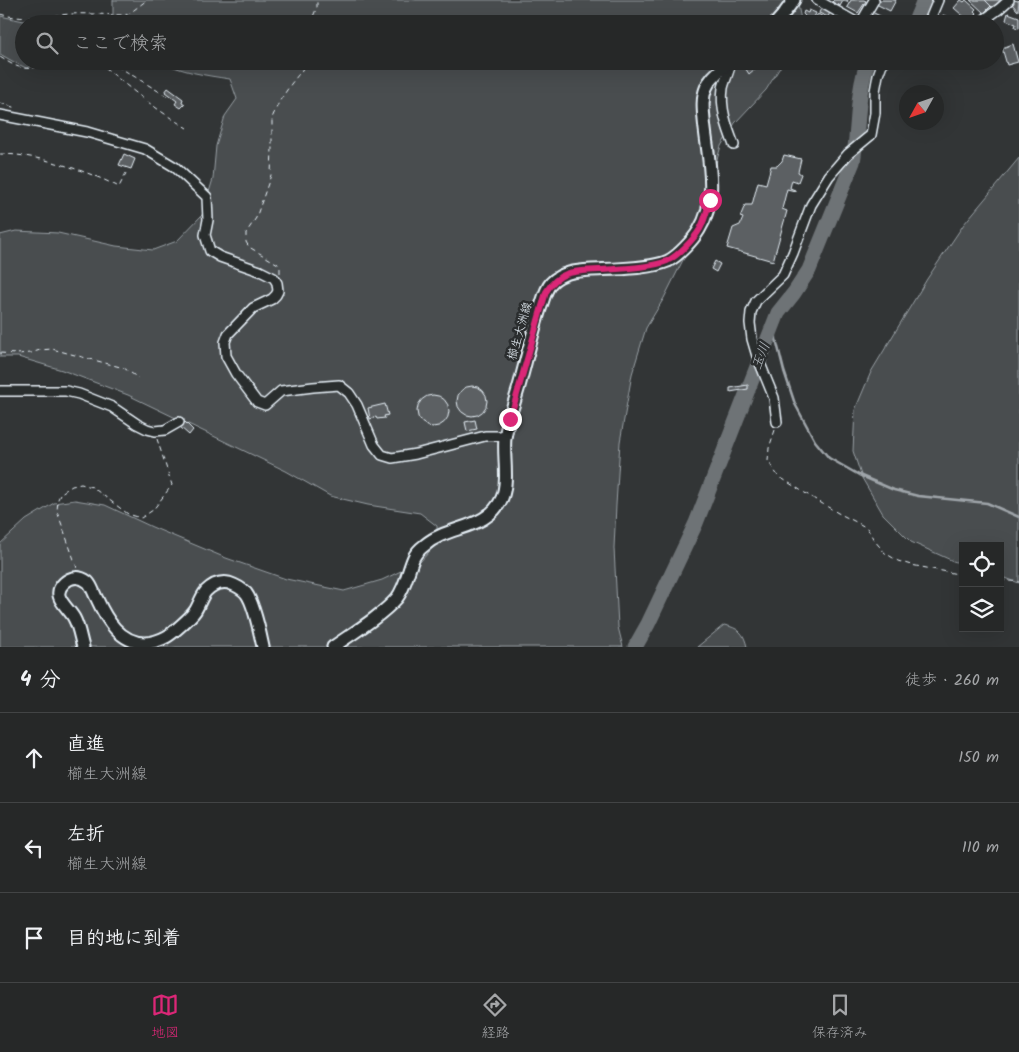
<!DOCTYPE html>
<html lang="ja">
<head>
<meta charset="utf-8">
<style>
	:root { --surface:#262828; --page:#323434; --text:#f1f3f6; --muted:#a4a6a8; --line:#424445; --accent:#db2777 }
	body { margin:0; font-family:Kalam,"Klee One",sans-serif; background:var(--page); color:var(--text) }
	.controls { position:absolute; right:15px; bottom:15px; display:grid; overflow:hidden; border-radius:0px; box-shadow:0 5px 20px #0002 }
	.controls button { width:45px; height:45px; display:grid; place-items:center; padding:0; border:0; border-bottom:1px solid var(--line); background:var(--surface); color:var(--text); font:25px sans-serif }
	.compass { position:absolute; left:899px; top:85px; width:45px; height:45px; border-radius:50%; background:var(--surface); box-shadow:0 5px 20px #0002; rotate:230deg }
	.stop { position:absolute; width:15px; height:15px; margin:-11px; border:4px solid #db2777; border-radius:50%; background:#fff }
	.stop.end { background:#db2777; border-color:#fff; box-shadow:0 1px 5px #0008 }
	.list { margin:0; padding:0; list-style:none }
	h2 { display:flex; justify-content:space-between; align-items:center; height:65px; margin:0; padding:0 20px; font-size:21px }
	h2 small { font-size:16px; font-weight:400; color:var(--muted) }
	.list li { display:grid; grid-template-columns:32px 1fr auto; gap:15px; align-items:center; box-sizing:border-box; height:90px; padding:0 20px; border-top:1px solid var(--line) }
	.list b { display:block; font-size:19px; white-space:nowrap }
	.list p { margin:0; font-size:16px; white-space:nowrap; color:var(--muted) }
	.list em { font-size:16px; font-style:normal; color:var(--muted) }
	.icon { flex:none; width:28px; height:28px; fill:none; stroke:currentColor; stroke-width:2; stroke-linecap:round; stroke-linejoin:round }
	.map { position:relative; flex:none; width:1019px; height:647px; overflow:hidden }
	.search { position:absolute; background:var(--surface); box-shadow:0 5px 20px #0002; left:15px; right:15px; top:15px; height:55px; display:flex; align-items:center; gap:12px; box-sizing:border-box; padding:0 18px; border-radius:28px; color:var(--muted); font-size:19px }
	.sheet { height:335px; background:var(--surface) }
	nav { display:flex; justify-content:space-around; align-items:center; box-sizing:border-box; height:70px; border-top:1px solid var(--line); background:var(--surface); font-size:14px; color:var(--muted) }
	nav a { display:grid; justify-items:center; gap:2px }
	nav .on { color:var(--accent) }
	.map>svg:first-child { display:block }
	.green { fill:#494d4f; stroke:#989fa4 }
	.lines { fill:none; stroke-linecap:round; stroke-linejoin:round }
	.stream { stroke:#9fa5aa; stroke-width:2.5 }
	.river { stroke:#6e7376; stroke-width:15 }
	.building { fill:#5c6063; stroke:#e8f1f8 }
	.minor-casing { stroke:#e8f1f8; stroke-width:12 }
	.secondary-casing { stroke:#e8f1f8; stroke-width:15 }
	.path { stroke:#e8f1f8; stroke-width:1; stroke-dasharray:5 4; stroke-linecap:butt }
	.minor { stroke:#2a2d2e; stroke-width:9 }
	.secondary { stroke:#2a2d2e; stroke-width:11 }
	.route { stroke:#db2777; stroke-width:6 }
	.labels { text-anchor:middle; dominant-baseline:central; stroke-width:5; stroke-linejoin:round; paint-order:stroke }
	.street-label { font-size:12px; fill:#e8f1f8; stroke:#2a2d2e }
	.water-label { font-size:14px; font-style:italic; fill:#b1b8be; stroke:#2a2d2e }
</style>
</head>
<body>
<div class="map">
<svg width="1019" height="647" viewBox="0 0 1019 647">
	<rect width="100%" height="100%" fill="#323536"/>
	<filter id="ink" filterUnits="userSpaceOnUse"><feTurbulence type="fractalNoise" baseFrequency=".02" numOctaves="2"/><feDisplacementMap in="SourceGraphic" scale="10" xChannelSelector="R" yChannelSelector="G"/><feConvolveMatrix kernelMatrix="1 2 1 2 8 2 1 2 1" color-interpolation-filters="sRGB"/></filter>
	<g filter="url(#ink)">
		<g class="green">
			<polygon points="113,0 797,0 801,20 800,24 108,24 113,22"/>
			<polygon points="0,16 24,21 36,20 50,17 68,17 71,24 24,24 24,61 50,61 26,68 14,62 0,54"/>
			<path d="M159,61H784L766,90L735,123L721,146L702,210L685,256L664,298L646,328L632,374L620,442L616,505L614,548L618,627L623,647H0V544L26,520L54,503L75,500L105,505L152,527L226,558L286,579L344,591L382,580L420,562L437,543V526L420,513L368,505L330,496L286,471L128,395L62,370L18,357H0V235L16,231L58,233L116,246L153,250L177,241L202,215L213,179L216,146L225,116L237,99L230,79C203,75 183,72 159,61Z"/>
			<polygon points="1019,158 1019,583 1000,576 1000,546 963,546 963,564 953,561 911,542 883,514 862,478 853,451 855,410 871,372 927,279 964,224"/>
			<path d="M724,625C739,628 744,633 747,647H697Z"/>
		</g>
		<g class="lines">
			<polyline class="stream" points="775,322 776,339 784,371 795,404 815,441 829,458 859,475 894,490 918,496 987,503 1019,517"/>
			<g class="river">
				<polyline points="914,24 924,0"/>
				<path d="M635,647L648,624L696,523L778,313L794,293L809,270L853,162C859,129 856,93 868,61"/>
			</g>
		</g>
		<g class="building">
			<polygon points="834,0 848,0 847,2 843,1 840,6 832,2"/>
			<polygon points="851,0 864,0 866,1 858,13 847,7"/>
			<polygon points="878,0 896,0 890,11 876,4"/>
			<polygon points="961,0 964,2 966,0 976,9 974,11 977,14 970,22 954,8"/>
			<polygon points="970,0 985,0 991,6 984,13"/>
			<polygon points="985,0 1001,0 993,8"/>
			<polygon points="1014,0 1018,1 1019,0 1018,11 1011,3"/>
			<polygon points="822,6 831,10 828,17 819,13"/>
			<polygon points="809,10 816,13 812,22 805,18 805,16 803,14 804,11 808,13"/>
			<polygon points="872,12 884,18 881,24 870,24 873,18 869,16"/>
			<polygon points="1008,13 1019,17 1019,28 1015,27 1016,24 1006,20"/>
			<polygon points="818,14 830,21 828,24 816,24 812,22"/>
			<polygon points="943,15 960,22 959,24 939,24"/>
			<polygon points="832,18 842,24 828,24"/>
			<polygon points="1013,44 1018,62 1007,65 1002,48"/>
			<polygon points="745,61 751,61 756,68 749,74 742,63"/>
			<polygon points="168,88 183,99 182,102 185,104 181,108 175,104 177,101 165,92"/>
			<polygon points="124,154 135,159 131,169 119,165"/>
			<polygon points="784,155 801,159 798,172 801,174 798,182 792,180 790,188 795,190 795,191 787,189 782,209 787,211 773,261 727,248 733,228 740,225 743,218 740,217 745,205 752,205 758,182 766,184 771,166 777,166 782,161"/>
			<polygon points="715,261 720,264 716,272 711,269"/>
			<polygon points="748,385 748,389 730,392 730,388"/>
			<circle cx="472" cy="401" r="15"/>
			<circle cx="433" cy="411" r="16"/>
			<polygon points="385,404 388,415 384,416 385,418 377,419 376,417 370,419 368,408"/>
			<polygon points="475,420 477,429 467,431 465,422"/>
			<polygon points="185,422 193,430 189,435 180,427"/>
		</g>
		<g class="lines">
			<g class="minor-casing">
				<g id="minor">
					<polyline points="817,0 859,24"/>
					<polyline points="860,24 874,0"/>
					<polyline points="928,24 938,0"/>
					<polyline points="978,24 999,9 1009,0"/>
					<path d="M731,61C730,71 725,79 723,88C720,108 727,127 734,145"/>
					<polyline points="0,115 87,132 145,149 175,167 207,197 208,220 205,235 210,251 220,257 260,271 274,278 277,283 278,291 276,295 272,299 253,308 228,334 225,342 226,356 236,374 257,402 265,405 281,391 313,387 339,385 349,393 357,405 374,445 382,455 392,458 416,454 485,436 506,436"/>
					<polyline points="0,391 66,391 79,394 112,407 137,424 147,429 155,431 165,430 179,422"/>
					<polyline points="777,422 774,398 757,356 752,339 750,323 751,312 756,301 783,275 793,253 811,205 829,176 848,154 871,135 875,113 875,91 878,75 882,64 885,61"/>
				</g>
			</g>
			<g class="secondary-casing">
				<g id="secondary">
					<polyline points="775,24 782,16 794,0"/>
					<path d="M83,647C80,637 79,627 74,618C68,607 50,596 64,583C71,576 80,576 88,582C92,586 94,594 97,599C106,619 120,643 145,643C151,643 161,640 166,637C172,634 191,617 195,611C199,605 201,597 206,591C212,585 220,581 229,583C235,585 241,588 246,593C254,603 260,633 263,647"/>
					<path d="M333,647C353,633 381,616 397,598C406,586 408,570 414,557C416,553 421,548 425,545C448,525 488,530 502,498C509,480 503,456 505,438C508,418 516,399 521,379C527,356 533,332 540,309C543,301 545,290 551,283C561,272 577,271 592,270C612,269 650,269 668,261C678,256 693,240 699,230C720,196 707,156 704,120C703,109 702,98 706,88C710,77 722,69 730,61"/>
				</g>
			</g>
			<g class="path">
				<path d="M0,14C24,21 46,16 70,14C89,13 107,15 125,15L130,13L147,0"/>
				<polyline points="310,24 317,7 317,0"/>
				<path d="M0,57C23,72 29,71 54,61"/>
				<path d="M98,61C126,86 155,109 187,128"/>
				<polyline points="109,61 168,97"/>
				<polyline points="0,103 16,108"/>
				<path d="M0,154C36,154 86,170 119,187L127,171"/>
				<polyline points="280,273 280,268 278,264 249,247 246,242 246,233 256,218 271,175 272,148 272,118 279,102 291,84 302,70 305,61"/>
				<polyline points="0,353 16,354 31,353 40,350 52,349 124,368 138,378"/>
				<polyline points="775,430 769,448 768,461 778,476 816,500 838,513 858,523 867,528 874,540 885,553 898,561 911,565 963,575"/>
				<polyline points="77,568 57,511 58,499 61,493 72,486 81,484 92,487 128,514 141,518 153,510 172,485 157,439"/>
				<polyline points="1000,580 1019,582"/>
			</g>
			<use href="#minor" class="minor"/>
			<use href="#secondary" class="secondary"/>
		</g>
	</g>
	<g class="lines" filter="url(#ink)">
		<path class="route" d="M510,419L546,292C559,270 575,271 599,270C617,269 651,268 667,261C678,256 694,239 700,229C705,220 707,210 710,200"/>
	</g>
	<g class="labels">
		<g class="street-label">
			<text transform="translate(520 331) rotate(-74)">櫛生大洲線</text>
		</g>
		<g class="water-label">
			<text transform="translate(761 356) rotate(-69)">玉川</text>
		</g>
	</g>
</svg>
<div class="controls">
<button><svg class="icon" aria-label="locate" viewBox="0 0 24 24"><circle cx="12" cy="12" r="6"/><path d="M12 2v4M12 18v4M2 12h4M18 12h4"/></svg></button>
<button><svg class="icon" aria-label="layers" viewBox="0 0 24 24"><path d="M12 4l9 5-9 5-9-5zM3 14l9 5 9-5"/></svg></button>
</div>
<svg class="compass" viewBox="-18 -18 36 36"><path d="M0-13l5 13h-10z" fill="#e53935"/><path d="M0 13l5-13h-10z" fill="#a4a6a8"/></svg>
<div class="stop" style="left:710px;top:200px"></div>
<div class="stop end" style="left:510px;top:419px"></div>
<div class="search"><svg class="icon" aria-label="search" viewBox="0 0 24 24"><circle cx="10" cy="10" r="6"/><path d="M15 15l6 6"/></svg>ここで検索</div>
</div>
<section class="sheet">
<h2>4 分<small>徒歩 · 260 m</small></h2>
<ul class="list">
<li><svg class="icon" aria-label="ahead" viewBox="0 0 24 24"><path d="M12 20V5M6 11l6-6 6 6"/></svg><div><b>直進</b><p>櫛生大洲線</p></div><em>150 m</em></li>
<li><svg class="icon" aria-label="left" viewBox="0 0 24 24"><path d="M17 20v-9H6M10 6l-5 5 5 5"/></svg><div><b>左折</b><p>櫛生大洲線</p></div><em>110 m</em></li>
<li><svg class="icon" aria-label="arrive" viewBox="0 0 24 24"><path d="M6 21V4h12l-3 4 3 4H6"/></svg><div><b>目的地に到着</b></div></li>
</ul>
</section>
<nav>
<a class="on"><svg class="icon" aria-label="map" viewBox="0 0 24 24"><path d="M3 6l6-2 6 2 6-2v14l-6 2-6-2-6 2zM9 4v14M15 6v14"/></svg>地図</a>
<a><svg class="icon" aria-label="directions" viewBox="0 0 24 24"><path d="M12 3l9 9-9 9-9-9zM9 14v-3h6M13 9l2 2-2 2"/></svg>経路</a>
<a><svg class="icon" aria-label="saved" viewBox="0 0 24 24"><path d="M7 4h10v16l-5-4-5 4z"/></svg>保存済み</a>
</nav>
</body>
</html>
